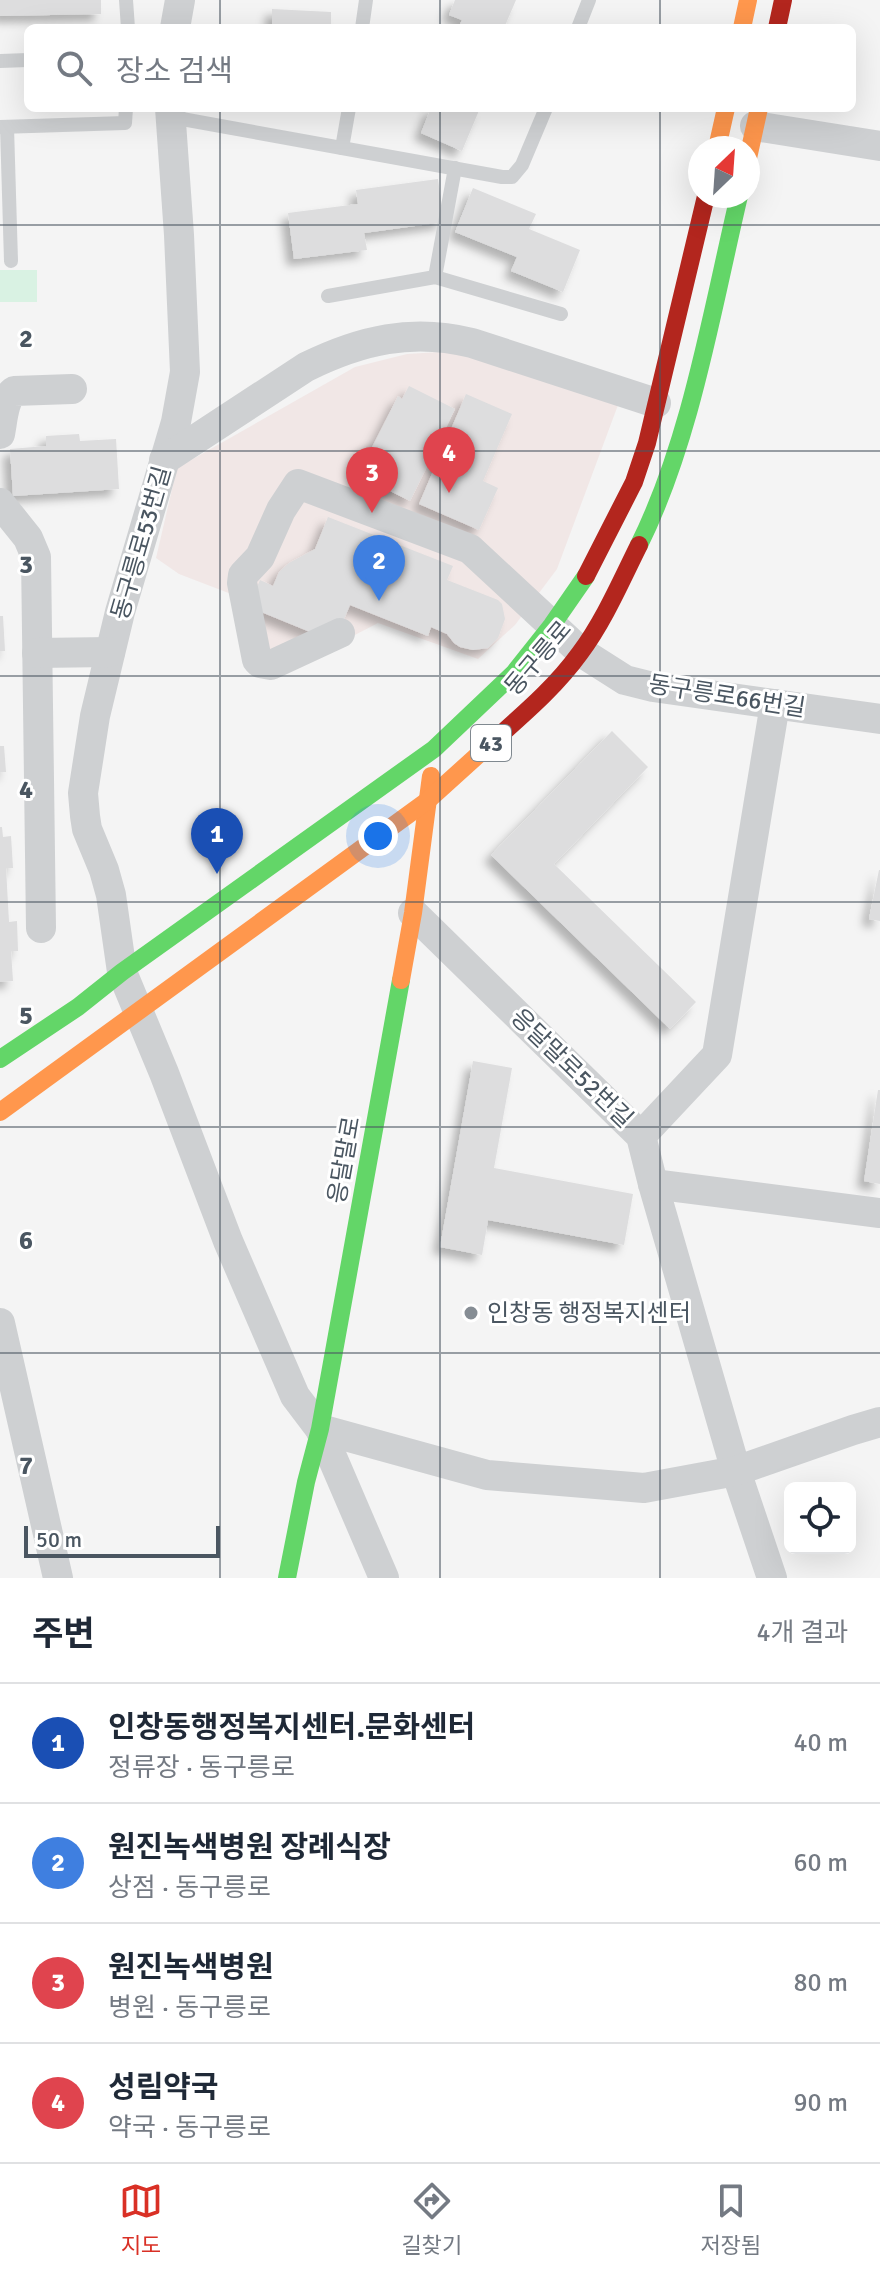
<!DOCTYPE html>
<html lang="ko">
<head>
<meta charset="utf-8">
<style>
	:root { --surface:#fff; --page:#f6f6f7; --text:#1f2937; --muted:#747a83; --line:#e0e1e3; --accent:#d93025 }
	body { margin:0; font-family:Signika,"Noto Sans KR",sans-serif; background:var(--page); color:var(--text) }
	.controls { position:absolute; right:24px; bottom:24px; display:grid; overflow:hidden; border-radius:12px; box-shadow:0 8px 32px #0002 }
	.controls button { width:72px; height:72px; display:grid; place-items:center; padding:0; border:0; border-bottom:2px solid var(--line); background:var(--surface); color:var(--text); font:40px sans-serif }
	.compass { position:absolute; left:688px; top:136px; width:72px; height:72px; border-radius:50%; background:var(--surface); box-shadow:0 8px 32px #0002; rotate:25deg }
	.scale { position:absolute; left:24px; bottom:20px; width:196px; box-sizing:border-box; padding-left:8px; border:4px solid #4a5661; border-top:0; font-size:22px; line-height:28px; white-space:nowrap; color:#4a5661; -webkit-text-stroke:6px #fff; paint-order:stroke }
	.you { position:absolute; left:378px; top:836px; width:28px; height:28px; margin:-20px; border:6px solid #fff; border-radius:50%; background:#1a73e8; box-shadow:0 0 0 12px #1a73e833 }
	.badge { display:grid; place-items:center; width:52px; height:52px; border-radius:50%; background:var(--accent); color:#fff; font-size:26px; font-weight:700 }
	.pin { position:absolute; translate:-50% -66px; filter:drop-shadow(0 2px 4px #0008) }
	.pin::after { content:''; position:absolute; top:42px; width:28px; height:24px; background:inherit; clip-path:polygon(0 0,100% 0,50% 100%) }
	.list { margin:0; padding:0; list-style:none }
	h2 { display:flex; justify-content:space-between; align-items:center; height:104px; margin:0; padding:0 32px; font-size:34px }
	h2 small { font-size:26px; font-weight:400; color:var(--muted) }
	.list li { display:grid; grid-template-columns:52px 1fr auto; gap:24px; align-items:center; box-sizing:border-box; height:120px; padding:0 32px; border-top:2px solid var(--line) }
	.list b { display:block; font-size:30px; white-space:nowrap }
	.list p { margin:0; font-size:26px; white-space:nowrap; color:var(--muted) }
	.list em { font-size:26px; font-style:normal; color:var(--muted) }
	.icon { flex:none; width:44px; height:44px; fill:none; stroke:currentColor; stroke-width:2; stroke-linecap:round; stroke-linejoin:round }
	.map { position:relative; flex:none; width:880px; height:1578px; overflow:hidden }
	.search { position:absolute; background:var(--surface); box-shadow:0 8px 32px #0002; left:24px; right:24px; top:24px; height:88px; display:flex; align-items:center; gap:20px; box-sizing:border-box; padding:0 28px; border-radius:12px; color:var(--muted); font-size:30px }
	.sheet { height:584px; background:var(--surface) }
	nav { display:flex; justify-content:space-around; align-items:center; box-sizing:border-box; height:112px; border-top:2px solid var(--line); background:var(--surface); font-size:22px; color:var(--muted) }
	nav a { display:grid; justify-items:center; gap:4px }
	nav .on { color:var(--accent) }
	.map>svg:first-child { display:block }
	.medical { fill:#f1e7e6 }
	.green { fill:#d9f2e3 }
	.building { fill:#ddddde; filter:url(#shadow) }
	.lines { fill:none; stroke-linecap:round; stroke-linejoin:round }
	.lane { stroke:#ced0d2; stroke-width:14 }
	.street { stroke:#ced0d2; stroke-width:30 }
	.fast { stroke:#63d668; stroke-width:18 }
	.slow { stroke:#ff974d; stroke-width:18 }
	.jam { stroke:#b3261e; stroke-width:18 }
	.grid { fill:none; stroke:#4a5661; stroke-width:2; stroke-opacity:0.55 }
	.poi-dot { fill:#868d94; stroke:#fff; stroke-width:3 }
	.labels { text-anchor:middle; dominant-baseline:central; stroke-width:6; stroke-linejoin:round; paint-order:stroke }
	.shield { fill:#fff; stroke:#808990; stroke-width:2 }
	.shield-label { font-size:22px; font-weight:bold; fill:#4a5661 }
	.street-label { font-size:24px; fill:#4a5661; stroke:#fff }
	.poi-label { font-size:24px; fill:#4a5661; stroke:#fff; text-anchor:start }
	.grid-label { font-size:26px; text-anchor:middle; font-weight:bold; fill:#4a5661; stroke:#fff; stroke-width:6; stroke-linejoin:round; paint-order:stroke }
</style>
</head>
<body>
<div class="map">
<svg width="880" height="1578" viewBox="0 0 880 1578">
	<defs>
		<filter id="shadow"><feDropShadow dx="-7" dy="7" stdDeviation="4" flood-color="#0004"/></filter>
	</defs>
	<rect width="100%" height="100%" fill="#f4f4f4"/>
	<polygon class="medical" points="455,351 618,405 557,569 515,625 478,659 378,623 270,679 249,670 239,597 179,574 156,558 177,468 355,367 407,354"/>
	<rect class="green" x="0" y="270" width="37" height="32"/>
	<g class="building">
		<polygon points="0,0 101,0 101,14 0,16"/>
		<polygon points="455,0 516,0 504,28 458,28 462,20 449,15"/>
		<polygon points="272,9 331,12 331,28 272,28"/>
		<polygon points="431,108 480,108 462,151 421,133"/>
		<polygon points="438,179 444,222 364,233 367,250 294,259 288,213 358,204 356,190"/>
		<polygon points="473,188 536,214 529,229 580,250 563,292 511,271 517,257 455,232"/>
		<polygon points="409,386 455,409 410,501 358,475 398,396 402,399"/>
		<polygon points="466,394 512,414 483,481 498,488 479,530 419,504"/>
		<polygon points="79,434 80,441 116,439 119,489 13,496 10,449 46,446 46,436"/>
		<polygon points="328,517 453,566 447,580 498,600 502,604 505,619 498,638 488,648 473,650 460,647 454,643 447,634 431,627 428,636 350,605 342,624 315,634 249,607 260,580 273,586 279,572 289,563 315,549"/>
		<polygon points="0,616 3,616 5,651 0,651"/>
		<polygon points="612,731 648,767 554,864 696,1002 670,1029 491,855"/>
		<polygon points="0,746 4,746 6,772 0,772"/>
		<polygon points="0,827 2,827 3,837 11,836 13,868 6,868 9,922 17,921 18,951 11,951 13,981 0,982"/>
		<polygon points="879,870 880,870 880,921 869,919"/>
		<polygon points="473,1061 512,1068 494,1168 633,1194 624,1245 488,1220 482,1255 440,1247"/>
		<polygon points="878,1090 880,1090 880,1184 864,1181"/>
	</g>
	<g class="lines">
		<g class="lane">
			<polyline points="126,0 128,28"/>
			<polyline points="362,28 366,0"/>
			<polyline points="578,28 589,0"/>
			<polyline points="0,61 28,60"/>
			<polyline points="171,117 502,177 512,177 522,165 546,108"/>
			<polyline points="0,127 125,123 126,108"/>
			<polyline points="7,127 11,261"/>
			<polyline points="342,148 349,108"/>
			<polyline points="435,277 455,168"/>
			<polyline points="328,296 435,277 561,314"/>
		</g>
		<g class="street">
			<polyline points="175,28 180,0"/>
			<polyline points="170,108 179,235 185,372 176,422 120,612 95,716 83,793 85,816 87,829 104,870 111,895 122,972 164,1073 228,1241 295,1396 320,1429 384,1578"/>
			<polyline points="755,126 880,146"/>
			<path d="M0,434C3,420 3,400 14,391L72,389"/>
			<path d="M164,460L306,367C361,340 412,328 472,343L656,403"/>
			<polyline points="0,503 28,538 36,557 41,928"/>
			<polyline points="340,633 271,665 260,663 257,660 242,583 243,575 260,557 281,510 298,484 470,549 581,652 625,680 653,687 880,719"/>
			<polyline points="37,653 110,652"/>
			<polyline points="413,913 641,1136 653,1184 736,1471 772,1578"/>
			<polyline points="641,1136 717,1055 775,704"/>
			<polyline points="653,1184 880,1213"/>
			<polyline points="0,1323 58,1578"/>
			<polyline points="320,1429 487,1475 644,1488 736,1471 853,1430 880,1422"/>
		</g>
		<g class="fast">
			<path d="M639,545C691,440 712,310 739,196"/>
			<polyline points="0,1059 78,1007 122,972 434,749 514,673 552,625 586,576"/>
			<polyline points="287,1578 306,1482 320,1429 401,980"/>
		</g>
		<g class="slow">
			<polyline points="742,28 748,0"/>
			<polyline points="717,148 726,108"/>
			<polyline points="748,158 759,108"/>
			<polyline points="401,980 413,913 431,776"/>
			<polyline points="0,1112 427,801 489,745"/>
		</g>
		<g class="jam">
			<polyline points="777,28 783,0"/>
			<polyline points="586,576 634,482 647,443 706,196"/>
			<path d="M489,745C521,716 554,689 580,653C604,621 621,581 639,545"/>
		</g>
	</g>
	<path class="grid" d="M220,0V28M440,0V28M660,0V28M220,108V1578M440,108V1578M660,108V1578M0,225H880M0,451H880M0,676H880M0,902H880M0,1127H880M0,1353H880"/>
	<circle class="poi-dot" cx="471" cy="1313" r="8"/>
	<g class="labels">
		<rect class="shield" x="471" y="725" width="40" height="36" rx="6"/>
		<g class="shield-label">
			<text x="491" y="743">43</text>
		</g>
		<g class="street-label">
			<text transform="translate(141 543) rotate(-74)">동구릉로53번길</text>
			<text transform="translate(538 658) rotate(-50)">동구릉로</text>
			<text transform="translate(727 696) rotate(9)">동구릉로66번길</text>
			<text transform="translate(572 1068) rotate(44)">응달말로52번길</text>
			<text transform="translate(344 1160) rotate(-80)">응달말로</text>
		</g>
		<g class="poi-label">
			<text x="487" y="1313">인창동 행정복지센터</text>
		</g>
	</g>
	<g class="grid-label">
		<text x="26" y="347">2</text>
		<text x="26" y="573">3</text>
		<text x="26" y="798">4</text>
		<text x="26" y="1024">5</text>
		<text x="26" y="1249">6</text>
		<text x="26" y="1474">7</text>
	</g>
</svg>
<div class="controls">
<button><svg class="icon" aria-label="locate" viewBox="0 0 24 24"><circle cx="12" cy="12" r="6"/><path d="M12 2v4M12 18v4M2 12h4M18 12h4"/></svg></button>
</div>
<svg class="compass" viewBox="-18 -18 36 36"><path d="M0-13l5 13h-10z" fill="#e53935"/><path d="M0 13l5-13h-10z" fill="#747a83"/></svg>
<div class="scale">50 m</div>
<div class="you"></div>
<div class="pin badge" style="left:217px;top:874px;background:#1a4fb4">1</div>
<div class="pin badge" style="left:379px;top:601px;background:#3f7fe0">2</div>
<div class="pin badge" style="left:372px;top:513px;background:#e0444e">3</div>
<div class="pin badge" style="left:449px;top:493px;background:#e0444e">4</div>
<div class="search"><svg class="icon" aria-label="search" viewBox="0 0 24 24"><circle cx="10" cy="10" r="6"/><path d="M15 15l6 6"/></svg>장소 검색</div>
</div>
<section class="sheet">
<h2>주변<small>4개 결과</small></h2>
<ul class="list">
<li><span class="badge" style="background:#1a4fb4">1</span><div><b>인창동행정복지센터.문화센터</b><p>정류장 · 동구릉로</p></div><em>40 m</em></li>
<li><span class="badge" style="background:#3f7fe0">2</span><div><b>원진녹색병원 장례식장</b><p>상점 · 동구릉로</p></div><em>60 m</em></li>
<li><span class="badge" style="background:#e0444e">3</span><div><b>원진녹색병원</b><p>병원 · 동구릉로</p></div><em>80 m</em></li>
<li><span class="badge" style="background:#e0444e">4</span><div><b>성림약국</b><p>약국 · 동구릉로</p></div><em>90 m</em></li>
</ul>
</section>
<nav>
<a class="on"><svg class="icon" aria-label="map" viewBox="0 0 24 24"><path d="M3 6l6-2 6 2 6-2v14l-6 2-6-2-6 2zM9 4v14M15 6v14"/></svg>지도</a>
<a><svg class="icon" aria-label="directions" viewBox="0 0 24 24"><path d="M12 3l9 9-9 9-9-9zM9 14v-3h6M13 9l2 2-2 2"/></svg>길찾기</a>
<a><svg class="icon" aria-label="saved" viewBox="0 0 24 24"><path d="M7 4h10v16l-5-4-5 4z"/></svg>저장됨</a>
</nav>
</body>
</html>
